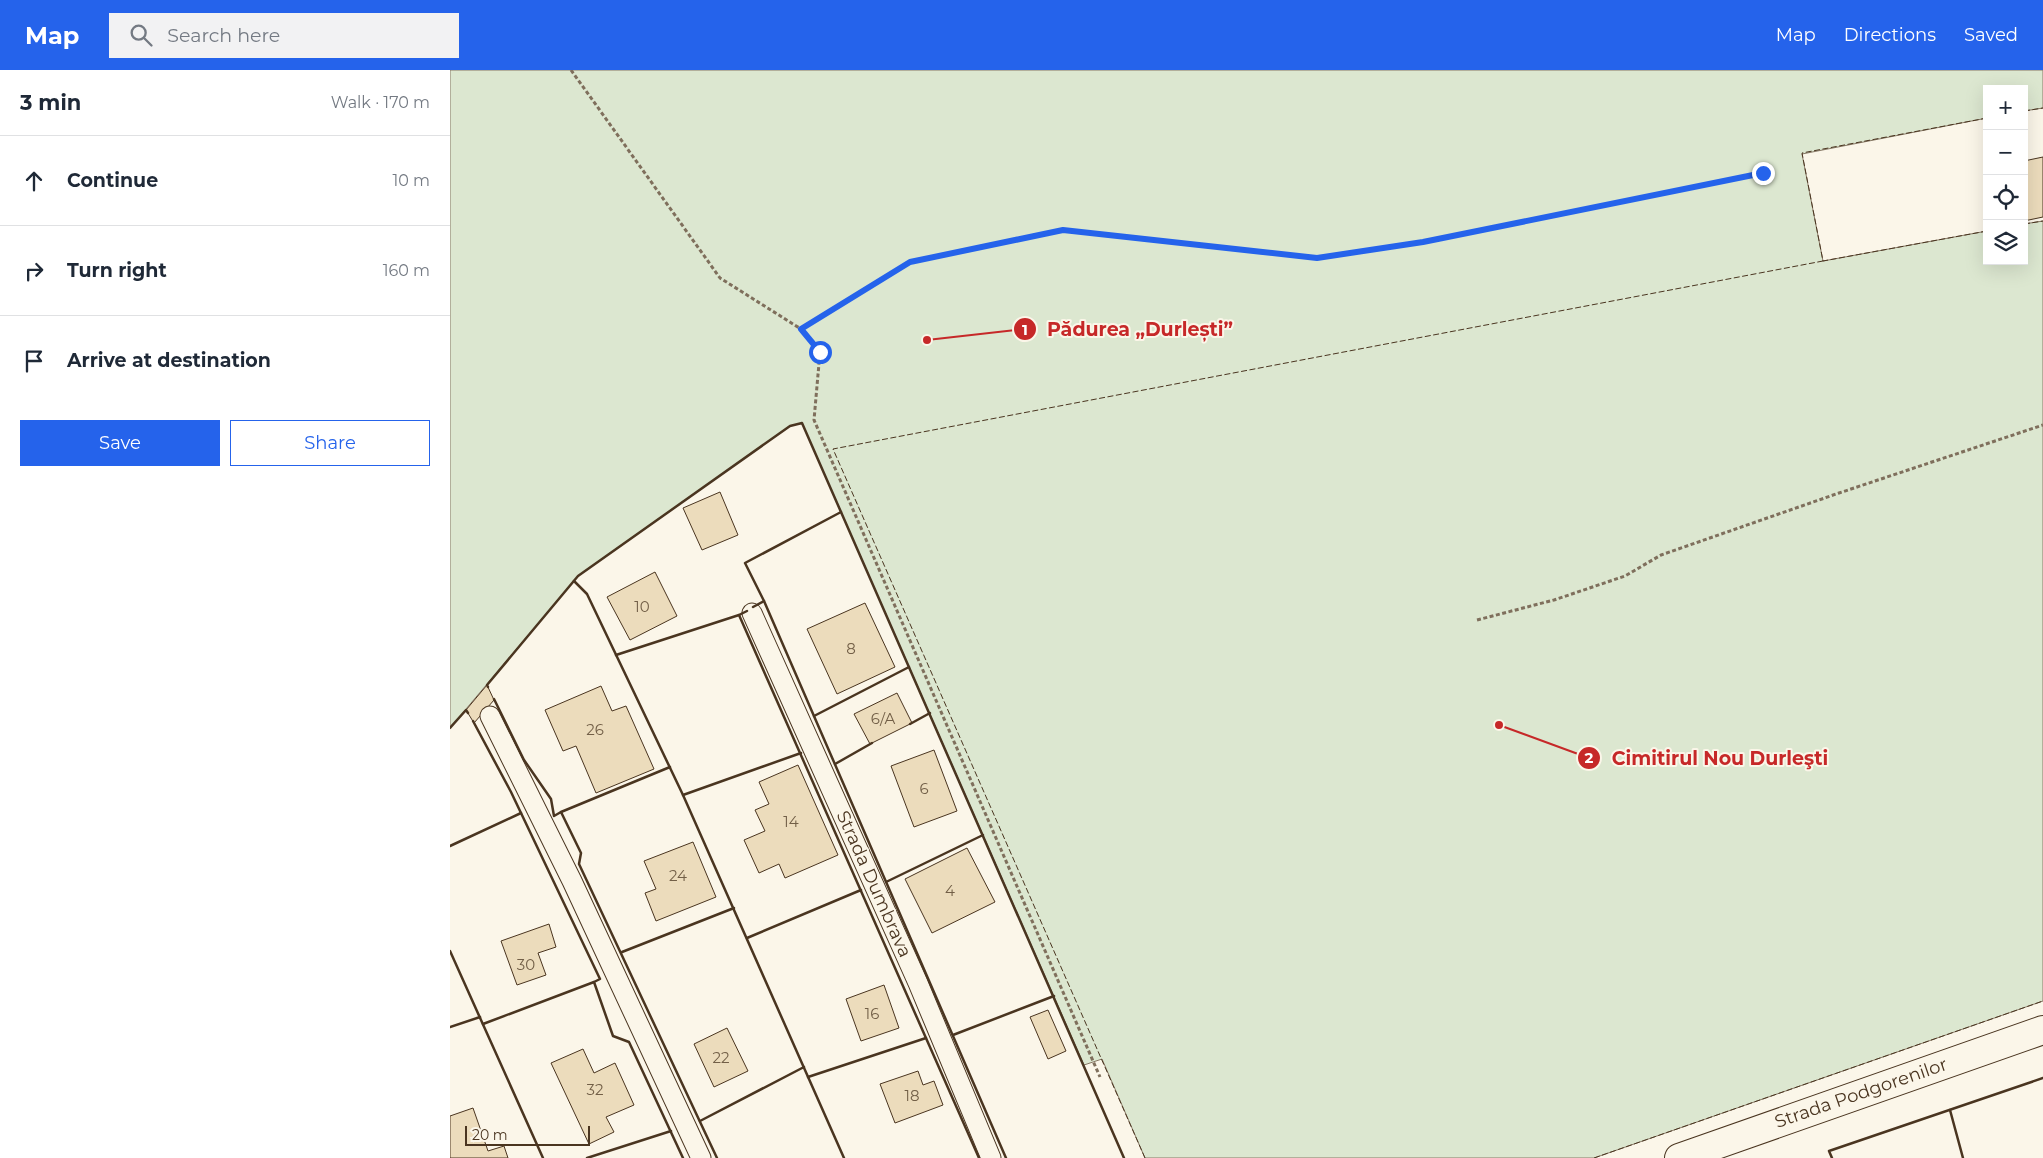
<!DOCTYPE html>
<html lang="en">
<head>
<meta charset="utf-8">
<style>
	:root { --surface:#fff; --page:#f2f2f3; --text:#1f2937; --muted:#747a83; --line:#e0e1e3; --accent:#2563eb }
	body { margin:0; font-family:Montserrat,sans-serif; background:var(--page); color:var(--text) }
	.controls { position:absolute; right:15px; top:15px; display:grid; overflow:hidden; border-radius:0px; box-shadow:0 5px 20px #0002 }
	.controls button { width:45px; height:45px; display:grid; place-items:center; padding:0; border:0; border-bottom:1px solid var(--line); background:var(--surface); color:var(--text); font:25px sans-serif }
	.scale { position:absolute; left:15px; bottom:12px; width:125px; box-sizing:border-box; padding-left:5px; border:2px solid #4a3520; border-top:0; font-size:14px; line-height:18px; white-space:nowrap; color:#4a3520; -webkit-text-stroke:4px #fbf6e9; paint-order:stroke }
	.stop { position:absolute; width:15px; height:15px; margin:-11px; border:4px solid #2563eb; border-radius:50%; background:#fff }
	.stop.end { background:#2563eb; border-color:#fff; box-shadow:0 1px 5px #0008 }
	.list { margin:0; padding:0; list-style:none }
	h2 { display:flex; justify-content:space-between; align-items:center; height:65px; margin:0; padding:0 20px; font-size:21px }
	h2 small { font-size:16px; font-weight:400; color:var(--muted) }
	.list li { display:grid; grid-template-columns:32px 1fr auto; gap:15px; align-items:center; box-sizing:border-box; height:90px; padding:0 20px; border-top:1px solid var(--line) }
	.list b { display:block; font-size:19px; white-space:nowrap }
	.list em { font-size:16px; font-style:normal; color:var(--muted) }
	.actions { display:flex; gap:10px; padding:15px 20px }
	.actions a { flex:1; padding:11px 0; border:1px solid var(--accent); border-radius:0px; text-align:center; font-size:18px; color:var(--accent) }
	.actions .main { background:var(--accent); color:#fff }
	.icon { flex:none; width:28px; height:28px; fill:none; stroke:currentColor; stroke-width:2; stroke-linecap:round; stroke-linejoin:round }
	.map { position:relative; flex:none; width:1593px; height:1088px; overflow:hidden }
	header { display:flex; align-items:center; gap:30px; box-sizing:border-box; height:70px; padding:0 25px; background:var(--accent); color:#fff }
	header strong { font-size:24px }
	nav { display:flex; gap:28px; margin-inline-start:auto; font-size:18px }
	.search { width:350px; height:45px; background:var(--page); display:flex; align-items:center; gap:12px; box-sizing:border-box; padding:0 18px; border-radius:0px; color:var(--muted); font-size:19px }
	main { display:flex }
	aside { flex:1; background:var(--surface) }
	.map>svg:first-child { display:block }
	.green { fill:#dce7d0; stroke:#887966 }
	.building { fill:#ecdcbc; stroke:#4a3520 }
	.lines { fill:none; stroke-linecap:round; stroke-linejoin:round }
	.lane-casing { stroke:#4a3520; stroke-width:21 }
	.street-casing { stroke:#4a3520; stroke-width:30 }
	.path { stroke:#7f6f5c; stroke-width:3; stroke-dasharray:4 2.5; stroke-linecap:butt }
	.lane { stroke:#fbf6e9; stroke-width:19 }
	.street { stroke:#fbf6e9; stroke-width:28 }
	.fence { stroke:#4a3520; stroke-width:1; stroke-dasharray:6 2.5; stroke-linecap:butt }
	.wall { stroke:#4a3520; stroke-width:2.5 }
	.route { stroke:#2563eb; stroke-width:6 }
	.labels { text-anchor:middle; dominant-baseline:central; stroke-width:4; stroke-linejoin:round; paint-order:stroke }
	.number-label { font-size:15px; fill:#725f47 }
	.street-label { font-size:18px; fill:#4a3520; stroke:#fbf6e9 }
	.leader { fill:none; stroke:#c62828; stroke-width:2 }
	.callout-dot { fill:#c62828; stroke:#fbf6e9; stroke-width:2 }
	.mark-label { font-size:15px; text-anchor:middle; font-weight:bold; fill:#fff }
	.callout-label { font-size:19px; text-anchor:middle; font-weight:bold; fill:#c62828; stroke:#fbf6e9; stroke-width:4; stroke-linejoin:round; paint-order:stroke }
</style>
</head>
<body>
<header>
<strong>Map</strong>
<div class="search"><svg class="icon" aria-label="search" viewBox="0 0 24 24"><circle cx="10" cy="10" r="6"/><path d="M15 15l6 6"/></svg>Search here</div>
<nav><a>Map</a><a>Directions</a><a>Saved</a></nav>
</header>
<main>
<aside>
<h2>3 min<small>Walk · 170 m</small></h2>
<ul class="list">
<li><svg class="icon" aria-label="ahead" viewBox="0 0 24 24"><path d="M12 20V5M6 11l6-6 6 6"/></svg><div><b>Continue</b></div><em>10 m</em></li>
<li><svg class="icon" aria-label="right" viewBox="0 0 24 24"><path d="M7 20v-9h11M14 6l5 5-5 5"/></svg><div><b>Turn right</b></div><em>160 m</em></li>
<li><svg class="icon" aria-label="arrive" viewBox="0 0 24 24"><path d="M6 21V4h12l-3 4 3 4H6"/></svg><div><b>Arrive at destination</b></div></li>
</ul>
<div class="actions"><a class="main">Save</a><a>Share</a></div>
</aside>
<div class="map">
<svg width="1593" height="1088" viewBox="0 0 1593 1088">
	<rect width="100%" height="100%" fill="#fbf6e9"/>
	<polygon class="green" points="0,0 1593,0 1593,38 1574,41 1574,19 1537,19 1537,48 1352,84 1373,191 1537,161 1537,191 1574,191 1574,154 1593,151 1593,931 1144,1088 695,1088 652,989 634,995 352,353 340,356 128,506 0,658"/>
	<g class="building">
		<polygon points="1593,87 1593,147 1574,151 1574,91"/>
		<polygon points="270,422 288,465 252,480 233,438"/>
		<polygon points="205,502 227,546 180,570 157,527"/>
		<polygon points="415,533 445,597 387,624 357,559"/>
		<polygon points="37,615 44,630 24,653 16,640"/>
		<polygon points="151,616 162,641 176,636 204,699 146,723 126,676 113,681 95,640"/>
		<polygon points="447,623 462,653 420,674 404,644"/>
		<polygon points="484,680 507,741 464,757 441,696"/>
		<polygon points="348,695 388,785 335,808 329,794 309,803 294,770 315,761 305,740 319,734 309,712"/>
		<polygon points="243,772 266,827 206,851 195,823 206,819 194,791"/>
		<polygon points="517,778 545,832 482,863 455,809"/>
		<polygon points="99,854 106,877 88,883 96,905 67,915 51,871"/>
		<polygon points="434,915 449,958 411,971 396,929"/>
		<polygon points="598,940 616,981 598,989 580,947"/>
		<polygon points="277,958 298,1001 264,1017 244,974"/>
		<polygon points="133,979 144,1003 165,993 184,1035 156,1047 164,1062 139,1074 101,993"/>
		<polygon points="468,1001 473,1015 484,1011 493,1035 445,1053 430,1014"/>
		<polygon points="23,1038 38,1081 54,1076 58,1088 0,1088 0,1046"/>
	</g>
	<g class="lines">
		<g class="lane-casing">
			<g id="lane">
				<polyline points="302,543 468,913 541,1088"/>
				<polyline points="40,646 122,811 251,1088"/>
			</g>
		</g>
		<g class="street-casing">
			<polyline id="street" points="1229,1088 1593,960"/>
		</g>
		<g class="path">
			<polyline points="121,0 270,208 351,259 370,282 364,350 650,1007"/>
			<polyline points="351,259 460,192 613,160 867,188 973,172 1313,103"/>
			<polyline points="1027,550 1104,530 1175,506 1211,485 1389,423 1593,355"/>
		</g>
		<use href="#lane" class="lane"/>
		<use href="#street" class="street"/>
		<g class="fence">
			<polyline points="1574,41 1593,38"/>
			<polyline points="1537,48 1352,83 1373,191 1537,161"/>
			<polyline points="1574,154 1593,151"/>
			<polyline points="695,1088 383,379 1373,191"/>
			<polyline points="1144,1088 1593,931"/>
		</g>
		<g class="wall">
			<polyline points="124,511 137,524 233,725 394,1088"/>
			<polyline points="314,531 295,493 391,442"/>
			<polyline points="303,537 314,531 556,1088"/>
			<polyline points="297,541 289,545 529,1088"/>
			<polyline points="166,585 289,545"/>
			<polyline points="38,617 37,615 128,506 340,356 352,353 674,1088"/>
			<polyline points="44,629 74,690 101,729 104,746 111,742 131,783 129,794 267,1088"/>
			<polyline points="364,646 459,597"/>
			<polyline points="23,651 61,722 150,909 144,912 163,966 179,972 233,1088"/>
			<polyline points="460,654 480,643"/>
			<polyline points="0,658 16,640 18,643"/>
			<polyline points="385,694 422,673"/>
			<polyline points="233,725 351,683"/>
			<polyline points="111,742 220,697"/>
			<polyline points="0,776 71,743"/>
			<polyline points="436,812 533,765"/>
			<polyline points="297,868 411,820"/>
			<polyline points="0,881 93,1088"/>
			<polyline points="172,882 284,838"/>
			<polyline points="33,954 144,912"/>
			<polyline points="0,957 30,947"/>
			<polyline points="503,965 604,926"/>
			<polyline points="358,1007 476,968"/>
			<polyline points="1500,1040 1513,1088"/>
			<polyline points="250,1051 354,997"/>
			<polyline points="137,1088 221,1061"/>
			<polyline points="1382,1088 1379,1081 1593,1008"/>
		</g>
	</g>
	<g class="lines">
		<polyline class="route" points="370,282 351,259 460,192 613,160 867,188 973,172 1313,103"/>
	</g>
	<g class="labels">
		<g class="number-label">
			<text x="192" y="536">10</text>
			<text x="401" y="578">8</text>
			<text x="433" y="648">6/A</text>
			<text x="145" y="659">26</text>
			<text x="474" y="718">6</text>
			<text x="341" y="751">14</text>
			<text x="228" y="805">24</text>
			<text x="500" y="820">4</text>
			<text x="76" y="894">30</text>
			<text x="422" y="943">16</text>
			<text x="271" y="987">22</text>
			<text x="145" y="1019">32</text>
			<text x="462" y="1025">18</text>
		</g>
		<g class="street-label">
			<text transform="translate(424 814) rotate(66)">Strada Dumbrava</text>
			<text transform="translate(1411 1023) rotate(-19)">Strada Podgorenilor</text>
		</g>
	</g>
	<path class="leader" d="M477 270L575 259M1049 655L1139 688"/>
	<g class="callout-dot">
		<circle cx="477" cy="270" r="5"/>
		<circle cx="1049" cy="655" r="5"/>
		<circle cx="575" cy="259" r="12"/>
		<circle cx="1139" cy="688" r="12"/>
	</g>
	<g class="mark-label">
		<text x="575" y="265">1</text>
		<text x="1139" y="693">2</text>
	</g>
	<g class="callout-label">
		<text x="690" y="266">Pădurea „Durlești”</text>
		<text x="1270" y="695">Cimitirul Nou Durleşti</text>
	</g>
</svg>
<div class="controls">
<button>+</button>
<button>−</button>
<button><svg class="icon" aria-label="locate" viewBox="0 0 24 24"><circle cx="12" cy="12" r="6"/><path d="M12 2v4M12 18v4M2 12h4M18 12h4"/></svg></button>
<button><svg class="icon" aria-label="layers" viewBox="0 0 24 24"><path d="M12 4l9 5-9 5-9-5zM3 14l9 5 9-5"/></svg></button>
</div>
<div class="scale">20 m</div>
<div class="stop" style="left:370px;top:282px"></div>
<div class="stop end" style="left:1313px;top:103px"></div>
</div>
</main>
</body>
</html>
